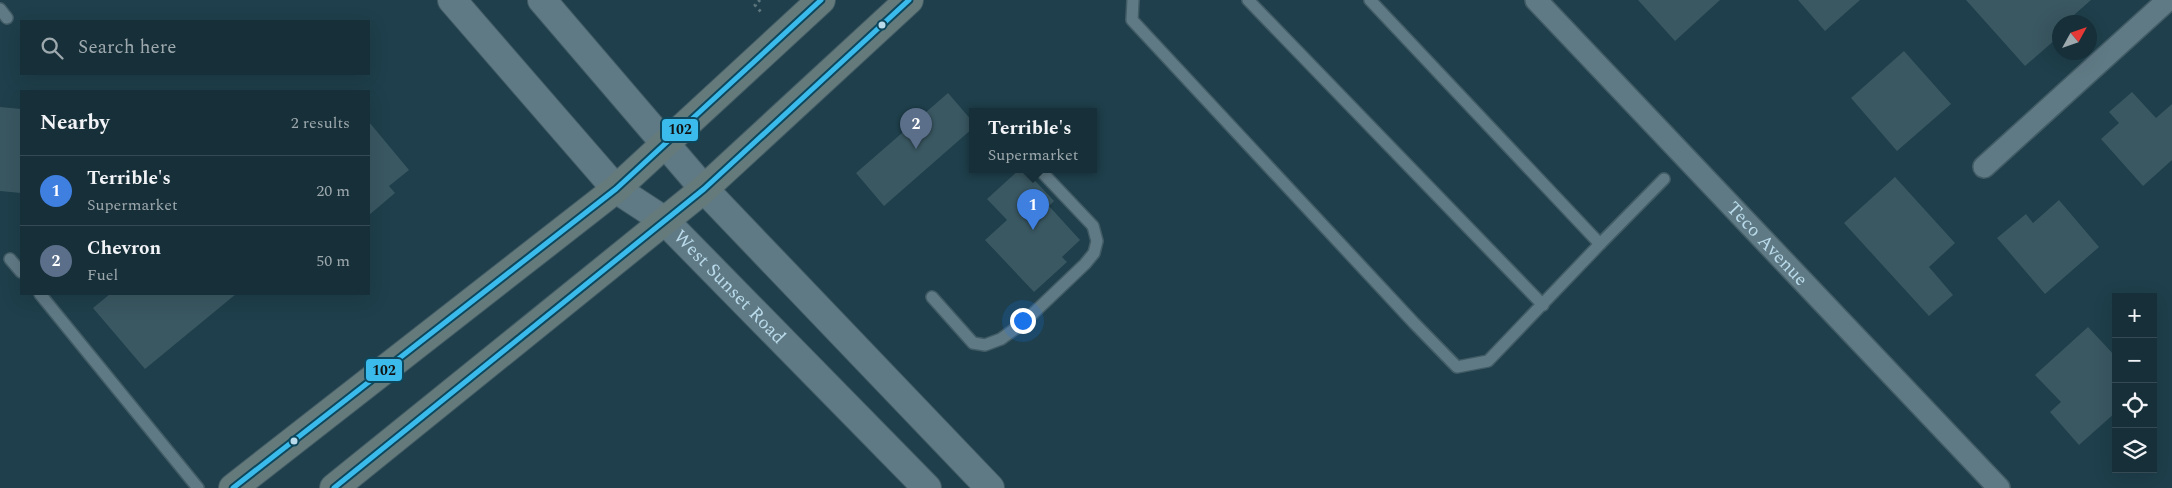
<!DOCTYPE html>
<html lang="en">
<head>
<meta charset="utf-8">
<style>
	:root { --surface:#162f38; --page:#1f3740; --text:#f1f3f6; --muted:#9ea9ae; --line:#354a53; --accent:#1a73e8 }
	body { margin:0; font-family:Spectral,serif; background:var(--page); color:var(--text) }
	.controls { position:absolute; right:15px; bottom:15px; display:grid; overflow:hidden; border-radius:0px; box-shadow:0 5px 20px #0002 }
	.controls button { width:45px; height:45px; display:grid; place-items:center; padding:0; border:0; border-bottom:1px solid var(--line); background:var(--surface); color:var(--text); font:25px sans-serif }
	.compass { position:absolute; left:2052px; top:15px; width:45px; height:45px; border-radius:50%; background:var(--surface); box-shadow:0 5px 20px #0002; rotate:50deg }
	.you { position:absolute; left:1022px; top:320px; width:18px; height:18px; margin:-12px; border:4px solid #fff; border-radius:50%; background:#1a73e8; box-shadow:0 0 0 8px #1a73e833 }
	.badge { display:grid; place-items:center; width:32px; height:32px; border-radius:50%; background:var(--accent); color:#fff; font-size:16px; font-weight:700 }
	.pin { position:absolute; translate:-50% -41px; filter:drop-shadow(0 1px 2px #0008) }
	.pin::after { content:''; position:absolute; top:26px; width:18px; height:15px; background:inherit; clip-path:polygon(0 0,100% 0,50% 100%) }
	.popup { position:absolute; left:969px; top:108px; width:128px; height:65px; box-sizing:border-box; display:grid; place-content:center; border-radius:0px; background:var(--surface); filter:drop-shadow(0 1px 4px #0005); font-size:16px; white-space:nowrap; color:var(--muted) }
	.popup b { font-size:19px; color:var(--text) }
	.popup::after { content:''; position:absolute; left:50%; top:100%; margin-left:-10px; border:10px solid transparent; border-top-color:var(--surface) }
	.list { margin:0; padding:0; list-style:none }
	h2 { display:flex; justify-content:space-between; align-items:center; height:65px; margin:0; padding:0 20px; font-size:21px }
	h2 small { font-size:16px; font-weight:400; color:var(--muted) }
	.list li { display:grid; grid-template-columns:32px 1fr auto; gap:15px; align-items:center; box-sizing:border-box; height:70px; padding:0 20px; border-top:1px solid var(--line) }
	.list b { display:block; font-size:19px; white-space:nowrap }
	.list p { margin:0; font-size:16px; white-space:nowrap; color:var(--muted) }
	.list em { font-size:16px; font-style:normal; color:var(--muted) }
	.icon { flex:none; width:28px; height:28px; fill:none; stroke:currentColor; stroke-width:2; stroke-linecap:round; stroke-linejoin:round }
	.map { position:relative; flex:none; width:2172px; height:488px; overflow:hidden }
	.search { position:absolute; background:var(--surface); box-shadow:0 5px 20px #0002; left:20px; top:20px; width:350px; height:55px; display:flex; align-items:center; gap:12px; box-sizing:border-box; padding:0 18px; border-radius:0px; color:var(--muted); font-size:19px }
	.panel { position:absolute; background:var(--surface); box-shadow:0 5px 20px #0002; left:20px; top:90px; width:350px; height:205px; border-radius:0px }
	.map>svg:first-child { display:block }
	.building { fill:#3a5862 }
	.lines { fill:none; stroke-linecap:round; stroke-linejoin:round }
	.service-casing { stroke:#425c66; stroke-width:14 }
	.minor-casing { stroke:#425c66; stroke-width:24 }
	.secondary-casing { stroke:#425c66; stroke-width:30 }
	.primary-casing { stroke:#425c66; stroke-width:30 }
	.path { stroke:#5d757d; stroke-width:3; stroke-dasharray:2.5 4; stroke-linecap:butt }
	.service { stroke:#607a85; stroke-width:11 }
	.minor { stroke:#607a85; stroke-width:21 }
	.secondary { stroke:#607a85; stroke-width:28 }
	.primary { stroke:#657a7b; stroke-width:28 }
	.bus-1-casing { stroke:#0c475d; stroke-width:9 }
	.bus-1 { stroke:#3abbec; stroke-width:5 }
	.bus-dot { fill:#b8daea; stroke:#0c475d; stroke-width:2 }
	.labels { text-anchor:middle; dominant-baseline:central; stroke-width:4.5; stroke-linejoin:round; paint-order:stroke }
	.street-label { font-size:19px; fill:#b8daea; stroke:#0c475d }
	.line-badge { stroke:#0c475d; stroke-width:2 }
	.pale-badge-label { font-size:14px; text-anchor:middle; font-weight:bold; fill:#111 }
</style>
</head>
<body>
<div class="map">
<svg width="2172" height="488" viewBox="0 0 2172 488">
	<rect width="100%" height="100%" fill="#1e3f4b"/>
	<g class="building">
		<polygon points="1638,0 1720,0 1675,41"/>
		<polygon points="1798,0 1860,0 1825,31"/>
		<polygon points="1966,0 2091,0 2066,22 2060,22 2060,28 2052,35 2056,39 2025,66"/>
		<polygon points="1904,51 1951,104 1897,151 1851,98"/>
		<polygon points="2132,92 2156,118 2172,104 2172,160 2143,186 2101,139 2119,123 2109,112"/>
		<polygon points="948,93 973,122 973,128 884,206 856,173"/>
		<polygon points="0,107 21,109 21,193 0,191"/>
		<polygon points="369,122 409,170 389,186 395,193 369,215"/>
		<polygon points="1020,169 1024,169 1054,201 1049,206 1080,240 1062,257 1067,262 1034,292 985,240 1007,220 987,199"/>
		<polygon points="1895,177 1955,243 1929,267 1953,295 1929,316 1844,223"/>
		<polygon points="2059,200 2099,247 2045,294 1997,238 2026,214 2033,223"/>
		<polygon points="110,294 236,294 145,369 93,308"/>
		<polygon points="2088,327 2116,357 2116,412 2079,445 2050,412 2061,402 2035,375"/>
	</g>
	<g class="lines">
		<g class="service-casing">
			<g id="service">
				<polyline points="1133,0 1132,20 1414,323 1457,367 1488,361 1600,244 1370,0"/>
				<polyline points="1248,0 1543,305"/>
				<polyline points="0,9 7,18"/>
				<polyline points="1600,244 1664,179"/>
				<polyline points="10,259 21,272"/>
				<polyline points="40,294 198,488"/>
				<polyline points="932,297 973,343 985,345 1001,339 1023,323 1085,264 1094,253 1097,241 1093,226 1039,169"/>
			</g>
		</g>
		<g class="minor-casing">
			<g id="minor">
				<path id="s1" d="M1536,0L1999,488"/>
				<polyline points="1984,167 2168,0"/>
			</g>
		</g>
		<g class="secondary-casing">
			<g id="secondary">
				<path id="s2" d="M452,0L616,189L665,221L927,488"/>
				<polyline points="542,0 704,189 990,488"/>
			</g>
		</g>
		<g class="primary-casing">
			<g id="primary">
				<polyline points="233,488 616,189 821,0"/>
				<polyline points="334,488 704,189 909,0"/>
			</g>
		</g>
		<polyline class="path" points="760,0 755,5 761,12"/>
		<use href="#service" class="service"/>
		<use href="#minor" class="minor"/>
		<use href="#secondary" class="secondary"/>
		<use href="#primary" class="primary"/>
		<g class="bus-1-casing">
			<g id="bus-1">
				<polyline points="233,488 616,189 821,0"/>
				<polyline points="334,488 704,189 909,0"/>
			</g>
		</g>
		<use href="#bus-1" class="bus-1"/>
	</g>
	<g class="bus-dot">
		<circle cx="882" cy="25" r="4.5"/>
		<circle cx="294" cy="441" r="4.5"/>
	</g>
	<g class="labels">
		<g class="street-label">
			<text stroke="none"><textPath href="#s1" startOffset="336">Teco Avenue</textPath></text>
			<text stroke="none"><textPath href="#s2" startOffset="401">West Sunset Road</textPath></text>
		</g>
	</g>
	<g class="line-badge">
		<rect x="661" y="118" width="38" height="24" rx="5" fill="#3abbec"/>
		<rect x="365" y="358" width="38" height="24" rx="5" fill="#3abbec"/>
	</g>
	<g class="pale-badge-label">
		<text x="680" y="134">102</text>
		<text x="384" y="375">102</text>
	</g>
</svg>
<div class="controls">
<button>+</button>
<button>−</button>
<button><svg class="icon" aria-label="locate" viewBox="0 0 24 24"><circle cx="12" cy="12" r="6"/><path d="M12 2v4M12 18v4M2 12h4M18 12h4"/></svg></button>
<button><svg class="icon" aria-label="layers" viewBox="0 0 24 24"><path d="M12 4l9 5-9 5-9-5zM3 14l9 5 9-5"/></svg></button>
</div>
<svg class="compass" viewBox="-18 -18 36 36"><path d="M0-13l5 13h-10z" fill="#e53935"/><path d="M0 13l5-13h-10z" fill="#9ea9ae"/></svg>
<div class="you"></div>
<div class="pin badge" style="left:1033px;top:230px;background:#3f7fe0">1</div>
<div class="popup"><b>Terrible's</b>Supermarket</div>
<div class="pin badge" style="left:916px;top:149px;background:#5c6f8a">2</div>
<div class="search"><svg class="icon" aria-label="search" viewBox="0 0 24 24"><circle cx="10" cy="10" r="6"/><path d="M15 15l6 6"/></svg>Search here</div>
<section class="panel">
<h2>Nearby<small>2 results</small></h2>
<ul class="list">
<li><span class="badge" style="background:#3f7fe0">1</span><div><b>Terrible's</b><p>Supermarket</p></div><em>20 m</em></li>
<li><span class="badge" style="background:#5c6f8a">2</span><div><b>Chevron</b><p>Fuel</p></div><em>50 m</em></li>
</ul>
</section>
</div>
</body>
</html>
